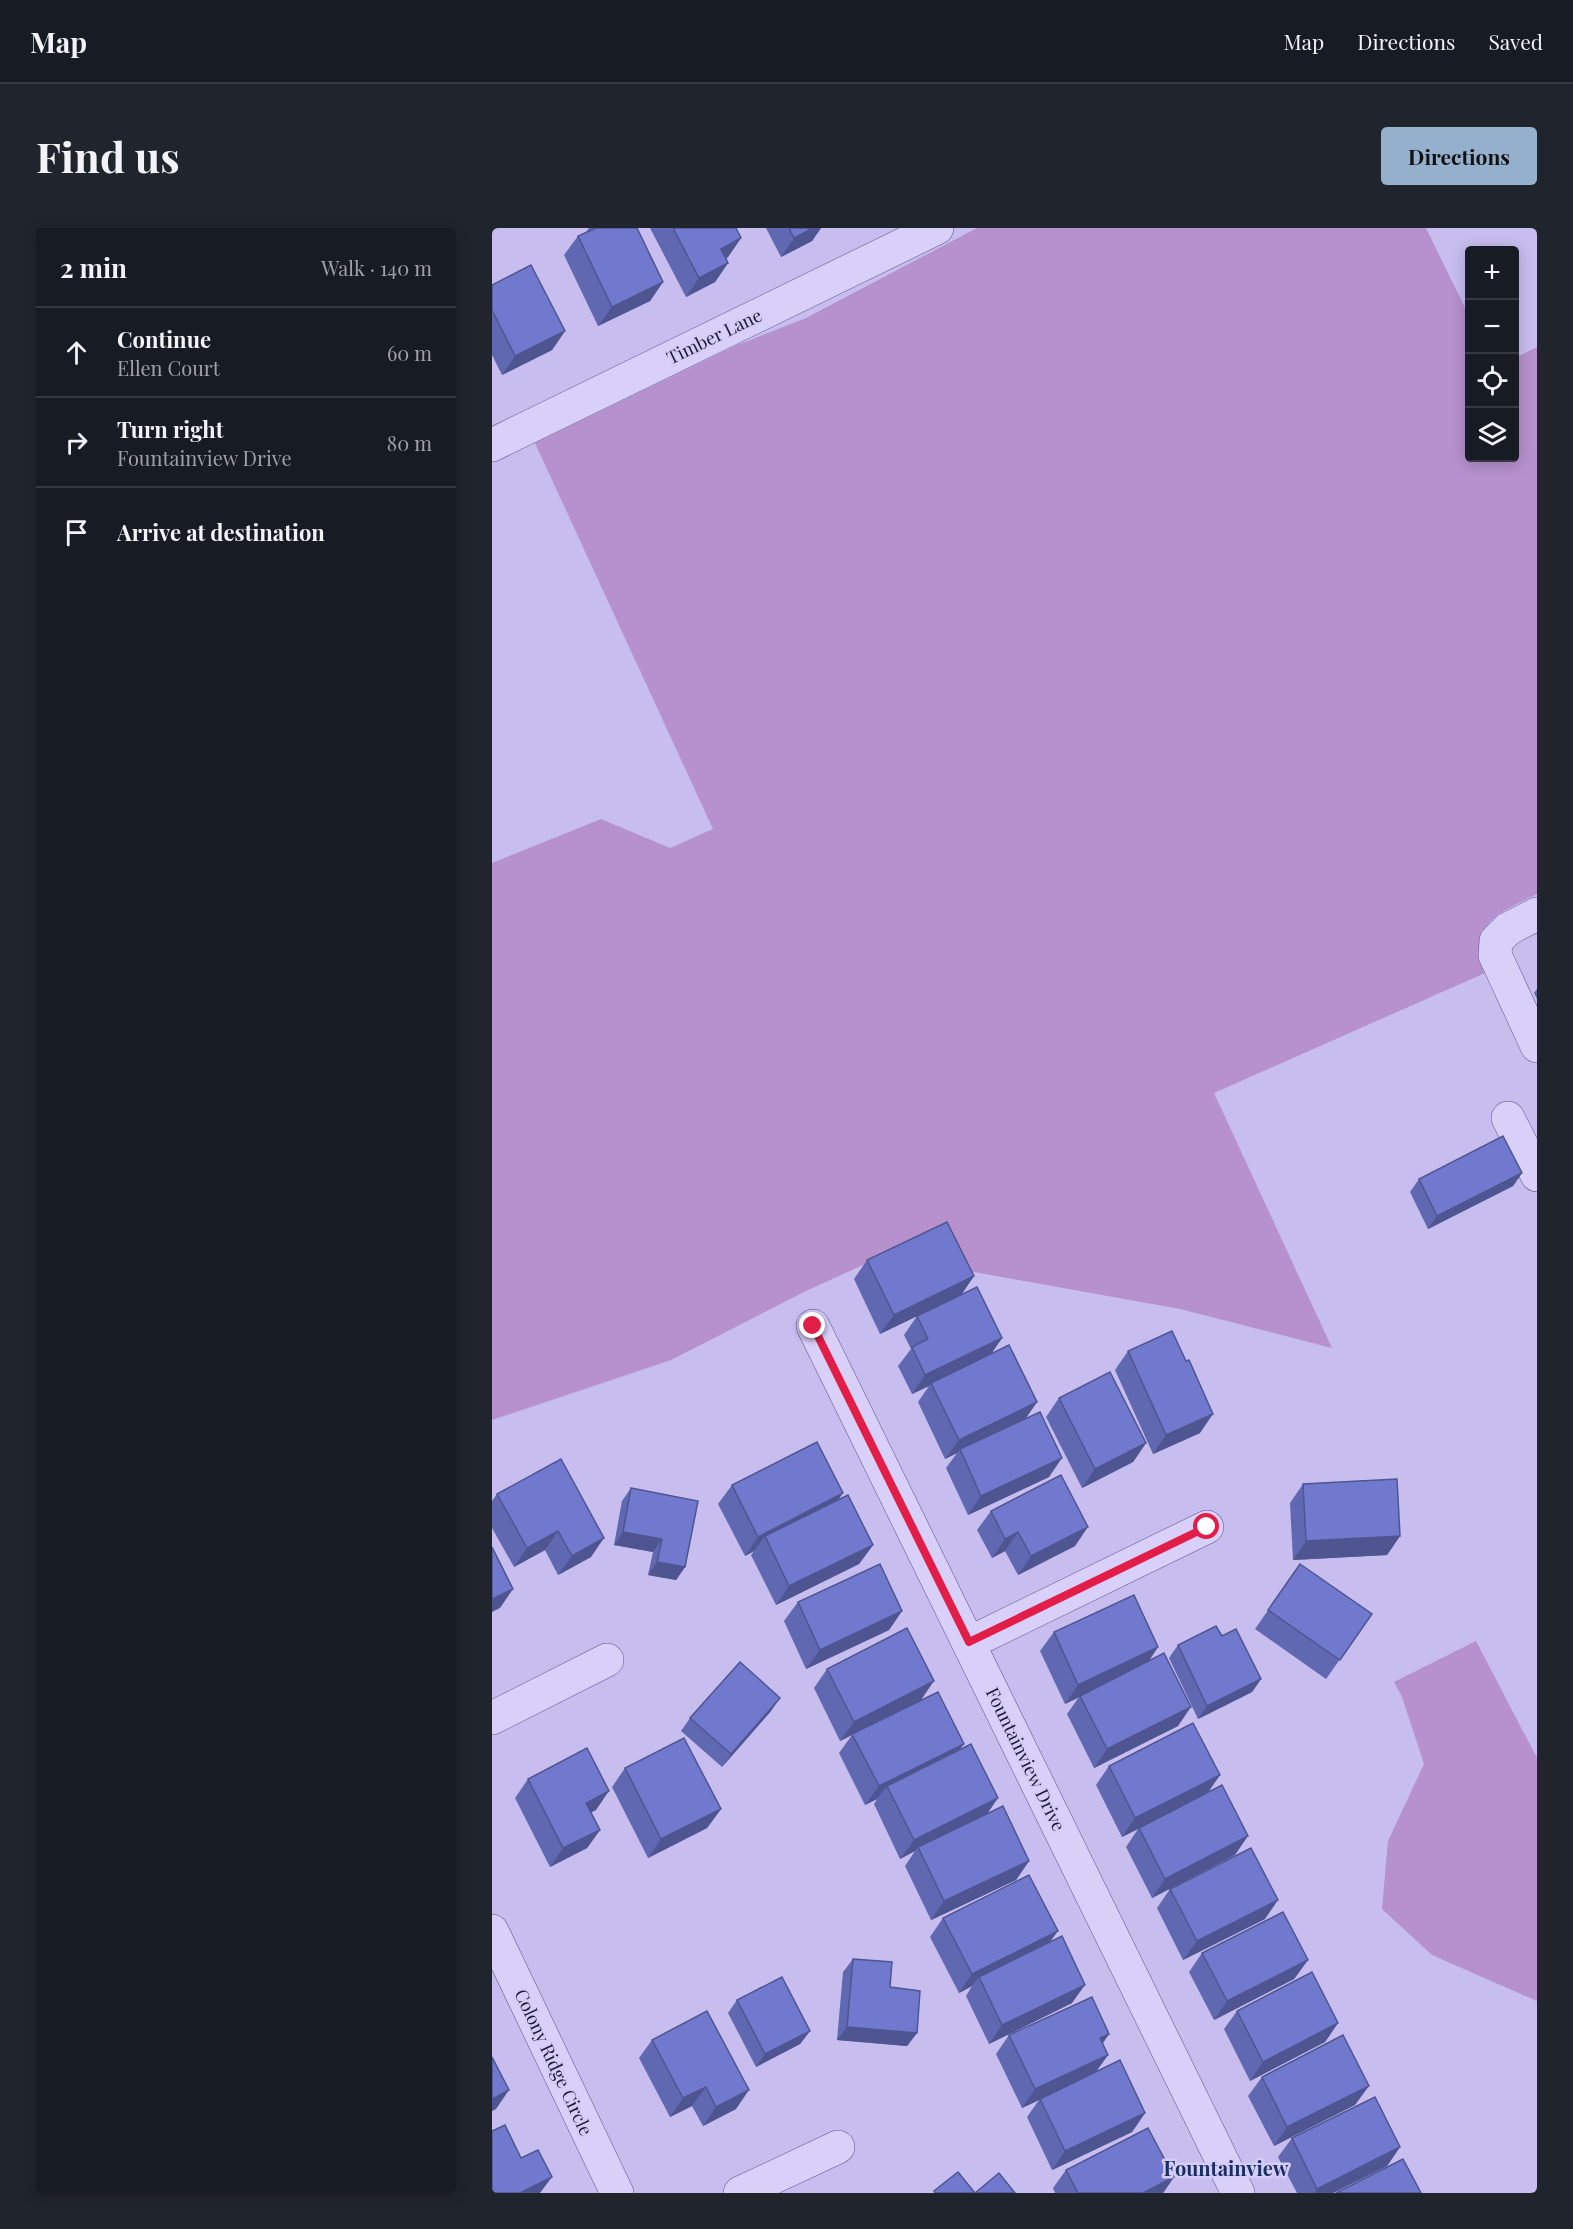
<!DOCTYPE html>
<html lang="en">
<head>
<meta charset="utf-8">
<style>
	:root { --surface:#171b24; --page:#20242c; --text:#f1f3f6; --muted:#9ea1a6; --line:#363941; --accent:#95b0cc }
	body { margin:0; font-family:"Playfair Display",serif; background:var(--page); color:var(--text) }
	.controls { position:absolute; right:18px; top:18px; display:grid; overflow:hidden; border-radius:6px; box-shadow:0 3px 15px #0003 }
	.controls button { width:54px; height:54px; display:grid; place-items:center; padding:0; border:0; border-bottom:2px solid var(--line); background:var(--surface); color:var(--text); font:30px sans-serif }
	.stop { position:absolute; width:18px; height:18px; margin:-14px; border:4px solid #e11d48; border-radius:50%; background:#fff }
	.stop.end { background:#e11d48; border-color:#fff; box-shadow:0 2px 6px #0008 }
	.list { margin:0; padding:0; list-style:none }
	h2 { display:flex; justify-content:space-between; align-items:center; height:78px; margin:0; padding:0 24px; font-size:26px }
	h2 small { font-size:20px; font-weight:400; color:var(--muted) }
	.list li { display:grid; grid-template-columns:39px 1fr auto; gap:18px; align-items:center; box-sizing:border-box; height:90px; padding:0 24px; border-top:2px solid var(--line) }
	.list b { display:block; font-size:22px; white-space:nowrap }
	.list p { margin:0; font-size:20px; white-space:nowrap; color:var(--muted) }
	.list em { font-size:20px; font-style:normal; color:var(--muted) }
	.icon { flex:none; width:33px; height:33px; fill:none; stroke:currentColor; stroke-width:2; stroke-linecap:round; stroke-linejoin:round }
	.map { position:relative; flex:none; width:1045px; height:1965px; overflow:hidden; border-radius:6px }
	header { display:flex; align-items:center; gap:36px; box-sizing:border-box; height:84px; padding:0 30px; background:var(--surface); border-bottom:2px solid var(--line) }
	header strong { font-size:28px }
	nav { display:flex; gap:33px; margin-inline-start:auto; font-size:21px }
	.intro { display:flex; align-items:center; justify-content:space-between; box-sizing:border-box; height:144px; padding:0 36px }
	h1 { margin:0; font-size:42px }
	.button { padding:15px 27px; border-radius:6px; background:var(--accent); color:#111; font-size:21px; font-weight:700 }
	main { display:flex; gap:36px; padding:0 36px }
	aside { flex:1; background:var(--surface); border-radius:6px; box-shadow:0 3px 15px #0003 }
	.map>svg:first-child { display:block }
	.green { fill:#b691cd }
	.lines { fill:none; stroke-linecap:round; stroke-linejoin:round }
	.minor-casing { stroke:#575688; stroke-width:34 }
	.minor { stroke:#d9d0fa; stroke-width:33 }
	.wall { fill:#6168b2 }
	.shaded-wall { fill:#4f5591 }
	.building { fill:#7179cf; stroke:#4f5591; stroke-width:1.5 }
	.route { stroke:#e11d48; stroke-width:8 }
	.labels { text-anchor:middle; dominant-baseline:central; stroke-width:5; stroke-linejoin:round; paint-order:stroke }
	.street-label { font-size:18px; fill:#1b1b36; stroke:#d6cdf6 }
	.neighbourhood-label { font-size:20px; font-weight:bold; fill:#192f64; stroke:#d6cdf6 }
</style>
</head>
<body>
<header>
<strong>Map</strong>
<nav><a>Map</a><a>Directions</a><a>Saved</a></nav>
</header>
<div class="intro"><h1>Find us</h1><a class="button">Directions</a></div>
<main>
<aside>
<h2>2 min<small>Walk · 140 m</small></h2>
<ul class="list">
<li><svg class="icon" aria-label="ahead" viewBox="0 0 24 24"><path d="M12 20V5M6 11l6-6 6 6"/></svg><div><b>Continue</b><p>Ellen Court</p></div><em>60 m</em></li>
<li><svg class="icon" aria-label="right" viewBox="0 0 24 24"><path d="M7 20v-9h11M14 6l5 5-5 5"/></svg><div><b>Turn right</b><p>Fountainview Drive</p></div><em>80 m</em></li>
<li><svg class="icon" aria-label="arrive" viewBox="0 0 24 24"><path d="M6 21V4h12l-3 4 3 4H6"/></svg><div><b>Arrive at destination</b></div></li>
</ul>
</aside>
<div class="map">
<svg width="1045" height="1965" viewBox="0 0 1045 1965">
	<rect width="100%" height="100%" fill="#c7bdef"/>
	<g class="green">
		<path d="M485,0H934L977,88L978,230H1023V130L1045,119V666C1004,687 978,693 993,745L722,865L840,1120L688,1081L471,1042L448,1002L316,1062L179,1132L0,1192V635L109,591L178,620L221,601L43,215L243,118L314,90Z"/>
		<polygon points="984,1413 1045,1530 1045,1773 940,1727 890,1681 896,1613 932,1536 910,1469 902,1454"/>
	</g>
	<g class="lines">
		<g class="minor-casing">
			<g id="minor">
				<polyline points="0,217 445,0"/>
				<polyline points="1045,686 1016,701 1004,713 1003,727 1045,818"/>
				<polyline points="1016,890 1045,947"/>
				<polyline points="321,1098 746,1965"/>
				<polyline points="477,1415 715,1299"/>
				<polyline points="0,1490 115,1432"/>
				<polyline points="0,1703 125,1965"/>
				<polyline points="248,1965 346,1919"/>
			</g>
		</g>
		<use href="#minor" class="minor"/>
	</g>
	<g class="wall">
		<polygon points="97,0 145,0 171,54 158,73 106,98 72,27 86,8 94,4"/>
		<polygon points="158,0 244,0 249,10 236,29 234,31 236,35 223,54 194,69"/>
		<polygon points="274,0 329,0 320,13 289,29"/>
		<polygon points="0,57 73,103 60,122 10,147 0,127"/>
		<polygon points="1045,761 1045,771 1042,765"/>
		<polygon points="1030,945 1021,958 936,1001 918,964 927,951"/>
		<polygon points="375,1032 482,1048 469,1067 510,1110 499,1126 545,1174 533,1191 557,1249 476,1287 454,1240 465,1225 453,1231 426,1174 437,1158 420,1166 406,1138 419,1121 412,1107 425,1088 464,1069 388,1106 362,1051"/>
		<polygon points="636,1123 708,1205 661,1226 623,1142"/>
		<polygon points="567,1170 654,1215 641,1234 590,1260 554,1189"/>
		<polygon points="69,1231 99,1329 66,1347 53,1322 22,1339 0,1300 0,1273 5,1266"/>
		<polygon points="811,1256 908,1308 895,1327 801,1332 798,1275"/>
		<polygon points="240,1257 347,1271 381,1317 367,1336 284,1377 259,1327 262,1323 253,1328 226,1276"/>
		<polygon points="139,1260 193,1339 184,1352 156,1347 161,1324 122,1317 130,1273"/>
		<polygon points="499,1283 583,1318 526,1347 513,1323 500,1330 485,1302"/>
		<polygon points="808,1336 880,1386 834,1451 763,1401"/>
		<polygon points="306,1374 410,1383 397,1402 314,1441 292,1393"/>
		<polygon points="562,1404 666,1419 657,1433 686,1498 602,1540 575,1486 587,1469 573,1476 548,1423"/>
		<polygon points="730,1408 769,1451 760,1464 706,1491 677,1430 686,1417"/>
		<polygon points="335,1441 429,1472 467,1522 495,1586 537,1633 524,1652 439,1692 413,1638 423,1623 408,1631 382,1576 385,1571 373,1577 347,1525 360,1507 348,1513 322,1460"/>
		<polygon points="279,1483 230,1539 189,1503 198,1490"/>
		<polygon points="617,1538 728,1547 715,1565 743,1627 660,1670 634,1619 646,1601 630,1609 604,1557"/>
		<polygon points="133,1540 229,1581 215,1600 156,1630 120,1559"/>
		<polygon points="36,1551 104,1582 99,1584 108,1602 95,1620 58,1639 23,1570"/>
		<polygon points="678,1661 773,1691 691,1732 665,1680"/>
		<polygon points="451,1690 558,1714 580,1775 497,1816 474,1768 480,1758 467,1765 438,1709"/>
		<polygon points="710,1725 816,1732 802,1751 722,1792 697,1744"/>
		<polygon points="361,1731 398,1759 425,1805 415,1818 345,1812 351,1744"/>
		<polygon points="245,1772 318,1803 308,1816 264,1839 236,1785"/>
		<polygon points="745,1783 846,1795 833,1814 758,1853 732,1801"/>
		<polygon points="617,1806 610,1816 616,1827 604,1844 653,1885 640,1904 560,1942 535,1889 547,1872 530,1880 504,1826 517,1807"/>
		<polygon points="160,1812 244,1881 211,1898 200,1878 178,1889 147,1830"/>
		<polygon points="770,1849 863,1877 782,1918 756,1868"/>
		<polygon points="800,1910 908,1919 895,1938 841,1965 805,1965 786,1929"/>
		<polygon points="574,1942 682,1949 671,1965 563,1965 561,1960"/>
	</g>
	<g class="shaded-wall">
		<polygon points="321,0 329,0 320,13 289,29 302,10"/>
		<polygon points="249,10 236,29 215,40 229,21"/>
		<polygon points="236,35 223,54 194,69 207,50"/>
		<polygon points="171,54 158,73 106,98 120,79"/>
		<polygon points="73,103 60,122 10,147 23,128"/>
		<polygon points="1030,945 1021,958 936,1001 945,988"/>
		<polygon points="482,1048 469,1067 388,1106 402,1087"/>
		<polygon points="510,1110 497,1129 439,1155 437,1158 420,1166 433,1147"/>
		<polygon points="545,1174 532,1193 468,1221 465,1225 453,1231 467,1212"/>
		<polygon points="721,1186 708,1205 661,1226 674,1207"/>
		<polygon points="654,1215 641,1234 590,1260 603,1241"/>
		<polygon points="570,1230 557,1249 476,1287 489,1268"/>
		<polygon points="351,1265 338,1284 273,1308 262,1323 253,1328 266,1309"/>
		<polygon points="596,1299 583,1318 526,1347 539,1328"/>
		<polygon points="66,1303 53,1322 22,1339 35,1320"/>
		<polygon points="131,1304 170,1311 161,1324 122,1317"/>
		<polygon points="526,1304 513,1323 500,1330 513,1311"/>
		<polygon points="908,1308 895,1327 801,1332 814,1313"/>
		<polygon points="112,1310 99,1329 66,1347 80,1328"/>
		<polygon points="381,1317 367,1336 284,1377 297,1358"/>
		<polygon points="165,1334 193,1339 184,1352 156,1347"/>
		<polygon points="21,1361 8,1380 0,1384 0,1371"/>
		<polygon points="410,1383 397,1402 314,1441 328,1422"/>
		<polygon points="666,1419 653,1438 573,1476 586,1457"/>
		<polygon points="769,1451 760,1464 706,1491 715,1478"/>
		<polygon points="442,1453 429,1472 348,1513 362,1494"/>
		<polygon points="288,1470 279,1483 230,1539 239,1526"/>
		<polygon points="699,1479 686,1498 602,1540 615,1521"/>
		<polygon points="472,1516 458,1535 395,1558 385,1571 373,1577 387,1558"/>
		<polygon points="728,1547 715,1566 630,1609 643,1590"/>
		<polygon points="117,1563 104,1582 81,1594 94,1575"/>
		<polygon points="506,1570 493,1589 426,1619 423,1623 408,1631 422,1612"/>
		<polygon points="229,1581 215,1600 156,1630 169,1611"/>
		<polygon points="108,1602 95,1620 58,1639 71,1620"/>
		<polygon points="756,1608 743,1627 660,1670 673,1651"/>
		<polygon points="537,1633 524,1652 439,1692 452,1673"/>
		<polygon points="786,1672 773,1691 691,1732 705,1713"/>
		<polygon points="566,1703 552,1722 487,1749 480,1758 467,1765 480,1746"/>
		<polygon points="816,1732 802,1751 722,1792 735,1773"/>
		<polygon points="593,1757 580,1775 497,1816 510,1797"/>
		<polygon points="846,1795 833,1814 758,1853 771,1834"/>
		<polygon points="355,1799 425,1805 415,1818 345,1812"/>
		<polygon points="318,1803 308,1816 264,1839 273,1826"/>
		<polygon points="617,1806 604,1825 608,1810"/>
		<polygon points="616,1827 602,1846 548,1871 547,1872 530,1880 543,1861"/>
		<polygon points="877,1858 863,1877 782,1918 795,1899"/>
		<polygon points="214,1859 200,1878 178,1889 191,1870"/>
		<polygon points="17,1862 4,1881 0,1883 0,1871"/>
		<polygon points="257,1862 244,1881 211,1898 224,1879"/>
		<polygon points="653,1885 640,1904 560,1942 573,1923"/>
		<polygon points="908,1919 895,1938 841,1965 822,1965 825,1961"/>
		<polygon points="60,1949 48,1965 28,1965"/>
		<polygon points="682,1949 671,1965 651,1965"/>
	</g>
	<g class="building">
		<polygon points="104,0 145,0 171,54 120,79 86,8"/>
		<polygon points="181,0 244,0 249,10 229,21 236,35 207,50"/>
		<polygon points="297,0 321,0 302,10"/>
		<polygon points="39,37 73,103 23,128 0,82 0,57"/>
		<polygon points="1011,908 1030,945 945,988 927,951"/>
		<polygon points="455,994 482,1048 402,1087 375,1032"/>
		<polygon points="485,1059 510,1110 433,1147 420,1119 436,1111 425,1088"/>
		<polygon points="680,1103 694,1133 697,1132 721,1186 674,1207 636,1123"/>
		<polygon points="517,1117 545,1174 467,1212 439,1155"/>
		<polygon points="618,1144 654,1215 603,1241 567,1170"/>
		<polygon points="548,1184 570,1230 489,1268 468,1221"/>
		<polygon points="325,1214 351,1265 266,1309 240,1257"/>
		<polygon points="69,1231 112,1310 80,1328 66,1303 35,1320 5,1266"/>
		<polygon points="569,1247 596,1299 539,1328 526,1304 513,1311 499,1283"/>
		<polygon points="905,1251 908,1308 814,1313 811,1256"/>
		<polygon points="139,1260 206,1273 193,1339 165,1334 170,1311 131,1304"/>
		<polygon points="356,1267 381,1317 297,1358 273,1308"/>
		<polygon points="0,1319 21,1361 0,1371"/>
		<polygon points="388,1336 410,1383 328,1422 306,1374"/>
		<polygon points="808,1336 880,1386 848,1432 776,1382"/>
		<polygon points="642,1367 666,1419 586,1457 562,1404"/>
		<polygon points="724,1398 730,1408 744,1401 769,1451 715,1478 686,1417"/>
		<polygon points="415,1400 442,1453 362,1494 335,1441"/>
		<polygon points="672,1425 699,1479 615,1521 588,1468"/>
		<polygon points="248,1434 288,1470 239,1526 198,1490"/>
		<polygon points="446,1464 472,1516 387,1558 360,1506"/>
		<polygon points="701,1495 728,1547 643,1590 617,1538"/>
		<polygon points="192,1510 229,1581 169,1611 133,1540"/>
		<polygon points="479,1516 506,1570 422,1612 395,1558"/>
		<polygon points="95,1520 117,1563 94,1575 108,1602 71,1620 36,1551"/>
		<polygon points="730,1557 756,1608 673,1651 647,1600"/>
		<polygon points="511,1578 537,1633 452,1673 426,1619"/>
		<polygon points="759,1620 786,1672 705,1713 678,1661"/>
		<polygon points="537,1647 566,1703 480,1746 451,1690"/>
		<polygon points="791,1684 816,1732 735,1773 710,1725"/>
		<polygon points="570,1708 593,1757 510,1797 487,1749"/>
		<polygon points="361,1731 400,1734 398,1759 428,1763 425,1805 355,1799"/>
		<polygon points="820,1744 846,1795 771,1834 745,1783"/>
		<polygon points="290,1749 318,1803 273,1826 245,1772"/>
		<polygon points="600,1769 617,1806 608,1810 616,1827 543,1861 517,1807"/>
		<polygon points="215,1783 257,1862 224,1879 214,1859 191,1870 160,1812"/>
		<polygon points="851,1807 877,1858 795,1899 770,1849"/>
		<polygon points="0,1829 17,1862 0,1871"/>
		<polygon points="628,1832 653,1885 573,1923 548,1871"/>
		<polygon points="883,1869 908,1919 825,1961 800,1910"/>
		<polygon points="13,1897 29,1930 46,1922 60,1949 28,1965 0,1965 0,1903"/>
		<polygon points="656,1900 682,1949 651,1965 586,1965 574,1942"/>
		<polygon points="911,1931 929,1965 844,1965"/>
		<polygon points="466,1944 483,1965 507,1945 523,1965 443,1965 442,1963"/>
	</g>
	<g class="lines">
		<polyline class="route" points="321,1098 477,1414 715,1299"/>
	</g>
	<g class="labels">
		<g class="street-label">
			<text transform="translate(222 108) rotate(-26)">Timber Lane</text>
			<text transform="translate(534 1531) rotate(64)">Fountainview Drive</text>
			<text transform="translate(62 1834) rotate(65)">Colony Ridge Circle</text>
		</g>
		<g class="neighbourhood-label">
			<text x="734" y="1939">Fountainview</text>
		</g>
	</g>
</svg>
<div class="controls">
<button>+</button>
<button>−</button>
<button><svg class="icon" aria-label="locate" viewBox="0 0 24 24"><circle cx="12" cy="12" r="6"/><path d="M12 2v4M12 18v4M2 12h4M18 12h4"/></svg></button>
<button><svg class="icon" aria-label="layers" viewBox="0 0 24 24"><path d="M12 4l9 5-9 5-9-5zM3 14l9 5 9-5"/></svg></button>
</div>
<div class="stop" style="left:715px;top:1299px"></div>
<div class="stop end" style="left:321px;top:1098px"></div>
</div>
</main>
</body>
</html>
